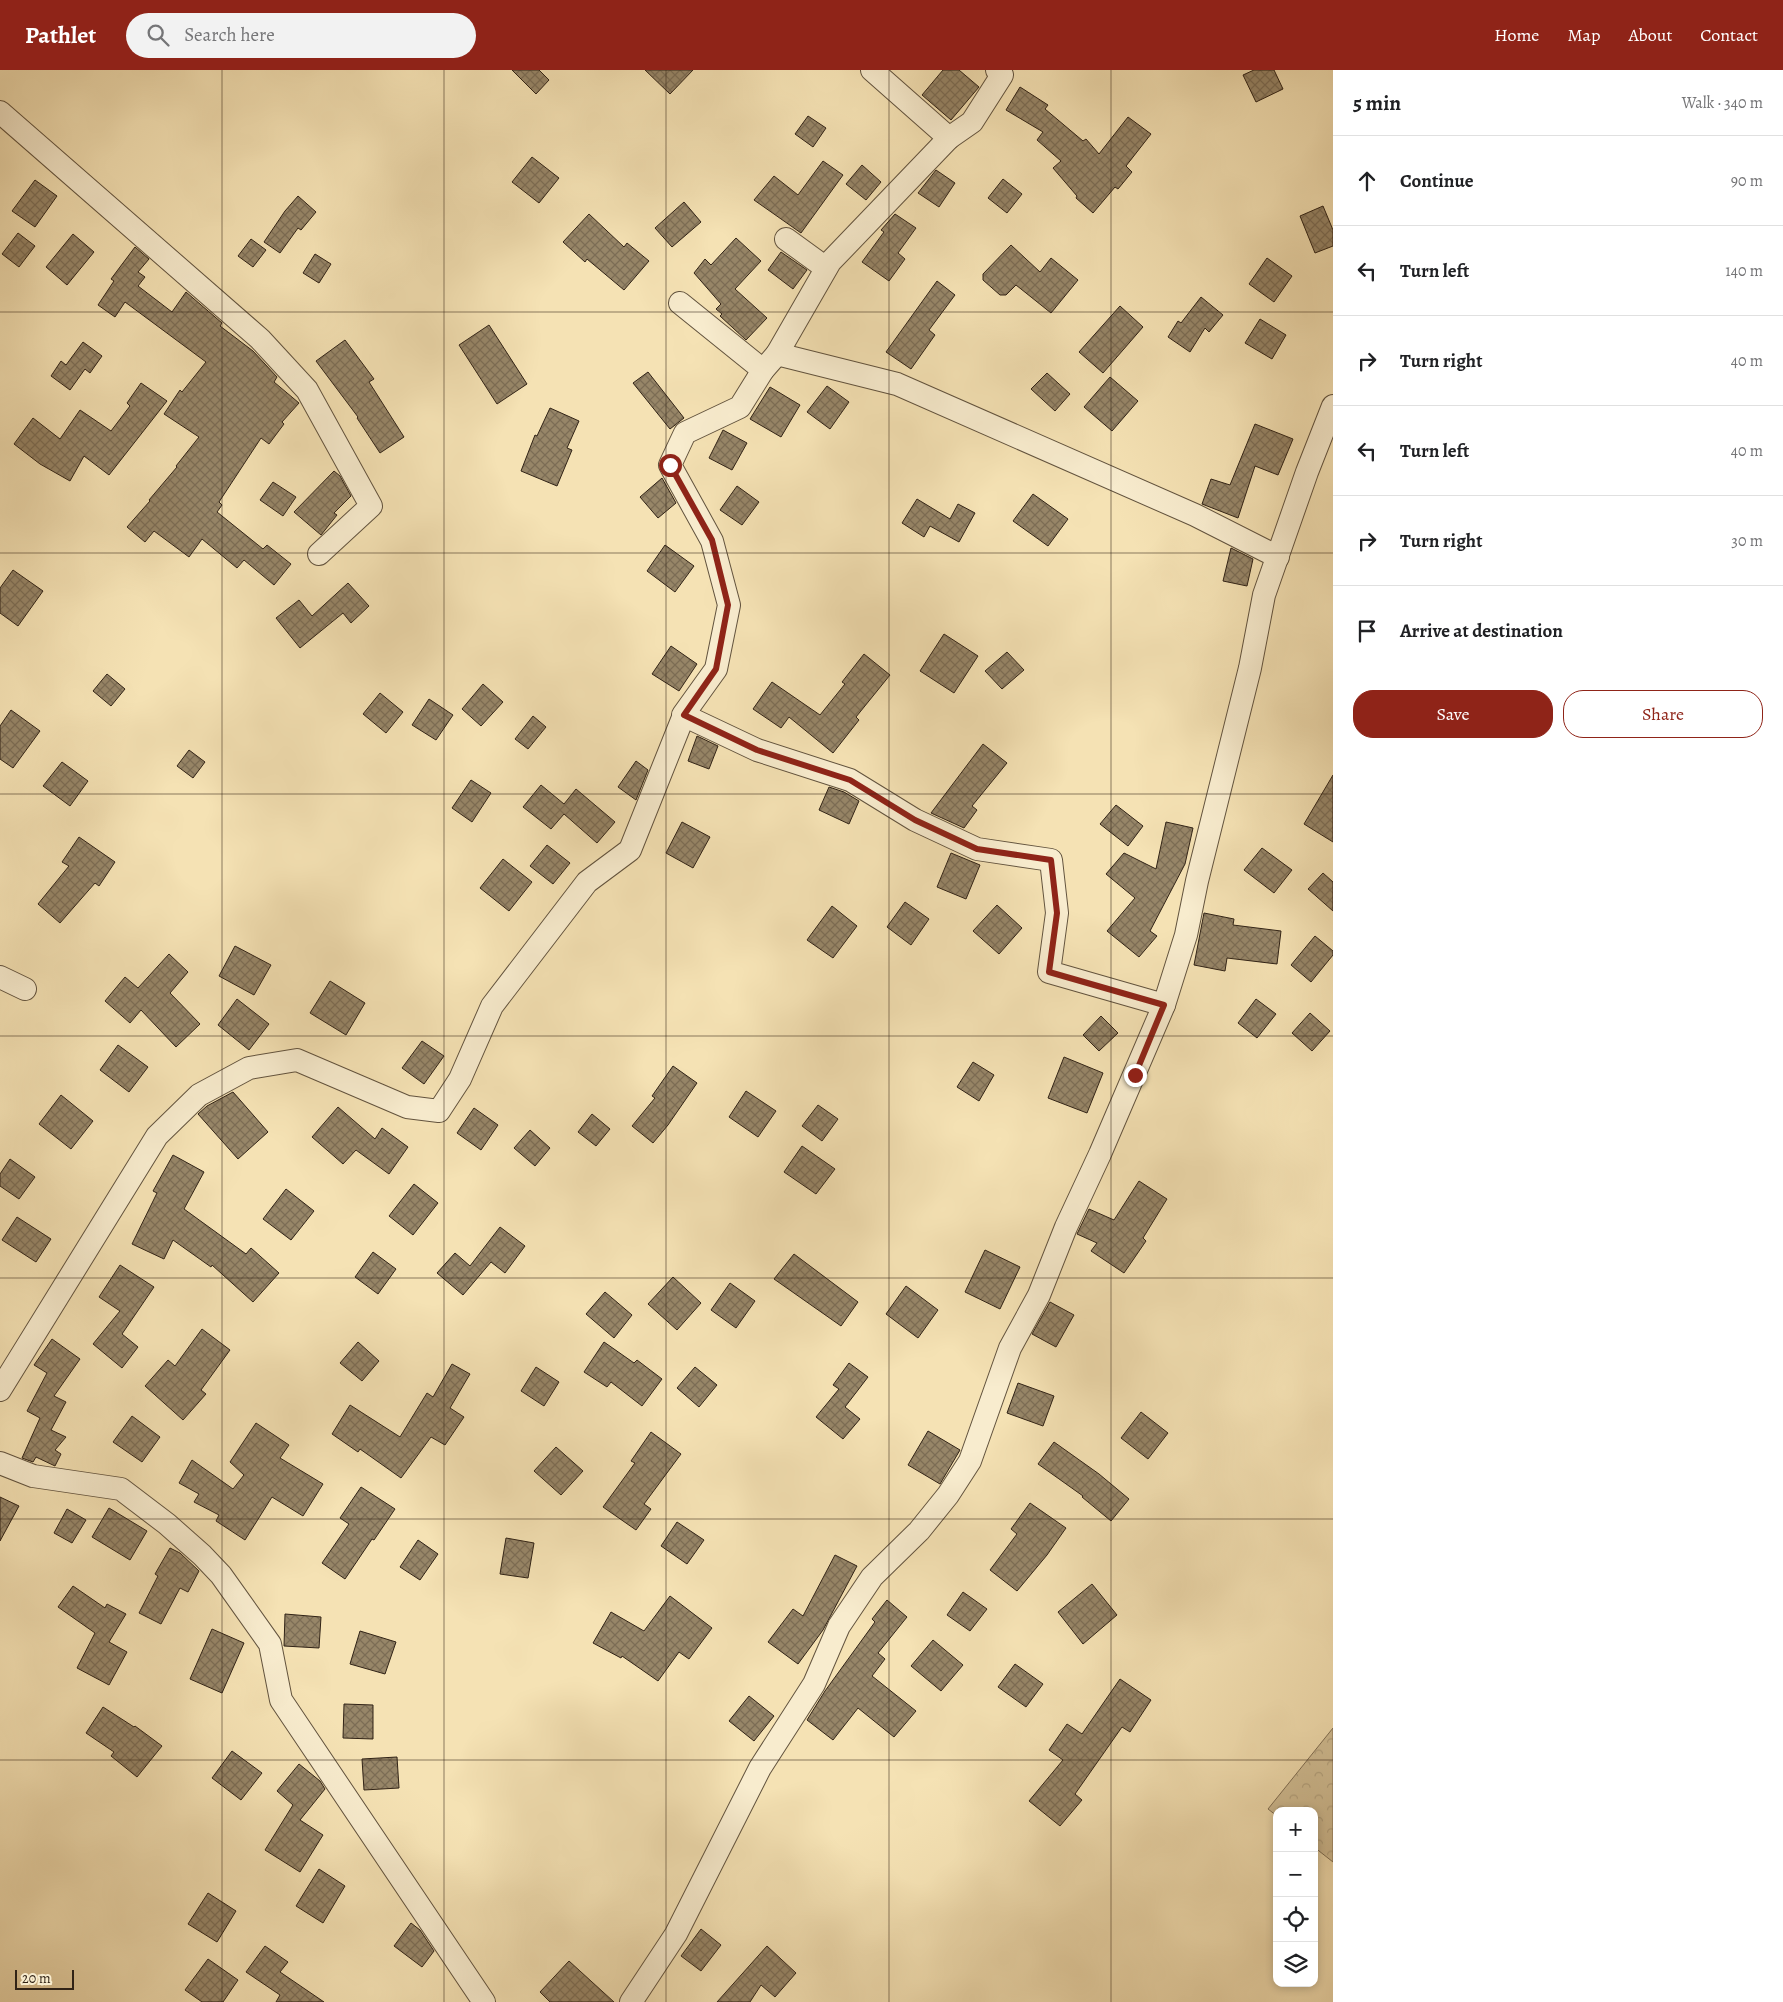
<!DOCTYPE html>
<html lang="en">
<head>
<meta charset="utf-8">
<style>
	:root { --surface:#fff; --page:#f2f2f2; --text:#202124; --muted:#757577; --line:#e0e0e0; --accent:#8f2418 }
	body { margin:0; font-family:Alegreya,serif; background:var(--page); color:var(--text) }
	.controls { position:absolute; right:15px; bottom:15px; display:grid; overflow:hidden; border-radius:10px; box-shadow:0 2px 8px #0003 }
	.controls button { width:45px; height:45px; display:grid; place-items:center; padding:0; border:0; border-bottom:1px solid var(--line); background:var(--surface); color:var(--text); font:25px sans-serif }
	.scale { position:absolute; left:15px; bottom:12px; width:59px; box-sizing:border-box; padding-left:5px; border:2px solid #312316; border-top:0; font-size:14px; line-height:18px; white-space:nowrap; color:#312316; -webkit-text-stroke:4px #f8ecce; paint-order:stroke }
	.stop { position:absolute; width:15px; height:15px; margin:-11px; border:4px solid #8f2418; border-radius:50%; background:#fff }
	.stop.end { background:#8f2418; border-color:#fff; box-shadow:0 1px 5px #0008 }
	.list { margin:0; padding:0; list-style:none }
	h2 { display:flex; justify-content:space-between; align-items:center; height:65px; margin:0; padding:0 20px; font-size:21px }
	h2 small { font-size:16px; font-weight:400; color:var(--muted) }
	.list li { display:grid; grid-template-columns:32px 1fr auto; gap:15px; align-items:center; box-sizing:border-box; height:90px; padding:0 20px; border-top:1px solid var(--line) }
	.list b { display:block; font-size:19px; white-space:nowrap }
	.list em { font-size:16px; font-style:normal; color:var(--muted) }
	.actions { display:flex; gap:10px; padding:15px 20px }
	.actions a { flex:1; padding:11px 0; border:1px solid var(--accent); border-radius:20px; text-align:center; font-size:18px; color:var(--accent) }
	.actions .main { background:var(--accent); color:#fff }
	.icon { flex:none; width:28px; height:28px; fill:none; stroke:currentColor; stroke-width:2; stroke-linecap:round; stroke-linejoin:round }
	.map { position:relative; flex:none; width:1333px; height:1932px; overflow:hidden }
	header { display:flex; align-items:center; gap:30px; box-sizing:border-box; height:70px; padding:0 25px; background:var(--accent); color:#fff }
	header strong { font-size:24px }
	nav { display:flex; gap:28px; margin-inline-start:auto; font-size:18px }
	.search { width:350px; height:45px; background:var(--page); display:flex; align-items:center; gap:12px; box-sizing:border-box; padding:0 18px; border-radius:28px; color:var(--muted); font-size:19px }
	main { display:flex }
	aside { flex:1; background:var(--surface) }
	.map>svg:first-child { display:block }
	.forest { fill:url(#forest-crowns); stroke:#827258 }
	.building { fill:url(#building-cross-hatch); stroke:#312316 }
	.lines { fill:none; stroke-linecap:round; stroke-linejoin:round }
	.minor-casing { stroke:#62533e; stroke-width:24 }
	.minor { stroke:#f8ecce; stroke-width:22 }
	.route { stroke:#8f2418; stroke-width:6 }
	.grid { fill:none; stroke:#312316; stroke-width:1; stroke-opacity:0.55 }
</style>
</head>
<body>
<header>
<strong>Pathlet</strong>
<div class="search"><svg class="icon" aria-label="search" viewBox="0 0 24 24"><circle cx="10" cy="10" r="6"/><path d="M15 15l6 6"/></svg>Search here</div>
<nav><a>Home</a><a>Map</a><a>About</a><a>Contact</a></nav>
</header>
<main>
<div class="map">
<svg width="1333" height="1932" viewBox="0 0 1333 1932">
	<defs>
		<pattern id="forest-crowns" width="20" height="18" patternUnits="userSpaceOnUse" patternTransform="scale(1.25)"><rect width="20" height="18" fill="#d4c299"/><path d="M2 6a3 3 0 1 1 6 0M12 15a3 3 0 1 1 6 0" fill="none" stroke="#b6a683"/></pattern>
		<pattern id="building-cross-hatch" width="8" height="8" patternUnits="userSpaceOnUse" patternTransform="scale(1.25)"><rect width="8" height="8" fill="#978668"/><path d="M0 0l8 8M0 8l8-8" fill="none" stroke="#7c6d55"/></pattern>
	</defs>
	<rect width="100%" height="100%" fill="#f5e2b4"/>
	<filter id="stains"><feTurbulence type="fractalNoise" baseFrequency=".004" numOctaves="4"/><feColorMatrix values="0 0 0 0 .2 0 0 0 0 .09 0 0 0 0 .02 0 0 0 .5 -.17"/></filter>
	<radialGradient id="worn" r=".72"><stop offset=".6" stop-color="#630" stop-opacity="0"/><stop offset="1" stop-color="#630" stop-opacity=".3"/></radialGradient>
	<polygon class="forest" points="1333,1658 1333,1792 1314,1777 1314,1741 1277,1741 1277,1746 1268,1739"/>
	<g class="building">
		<polygon points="512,0 539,0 549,10 536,24"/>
		<polygon points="645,0 693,0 670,24"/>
		<polygon points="943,0 959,0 979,17 951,50 922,25"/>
		<polygon points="1254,0 1274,0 1283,19 1256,32 1243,5"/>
		<polygon points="1020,17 1048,35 1045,39 1083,71 1086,69 1099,84 1128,47 1151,64 1126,96 1132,102 1118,119 1115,117 1093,143 1076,128 1077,126 1053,98 1061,91 1037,70 1043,62 1006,40"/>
		<polygon points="808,46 826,58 813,77 795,64"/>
		<polygon points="532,87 559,108 539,133 512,112"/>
		<polygon points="823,91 843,105 801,163 754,130 774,106 798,125"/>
		<polygon points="862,95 881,112 866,130 846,114"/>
		<polygon points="936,100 955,113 939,137 918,123"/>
		<polygon points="1003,109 1022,124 1007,143 988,128"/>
		<polygon points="35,110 57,126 35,157 12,141"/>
		<polygon points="298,126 316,142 301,160 298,158 280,183 264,172 285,141"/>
		<polygon points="684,132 701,152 672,177 655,158"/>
		<polygon points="1323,136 1333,160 1333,176 1315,183 1300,146"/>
		<polygon points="589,144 624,177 627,173 649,191 624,220 587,189 585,192 563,172"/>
		<polygon points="895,144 916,158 898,183 905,189 889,211 862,192 884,162 881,160"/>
		<polygon points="18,163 35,176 19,197 2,184"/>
		<polygon points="73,164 94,182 67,215 46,197"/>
		<polygon points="736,168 761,191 735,219 767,248 746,270 720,246 722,244 716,239 721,234 694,203 705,189 711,195"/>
		<polygon points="251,169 266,180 253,197 238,186"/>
		<polygon points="1011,175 1040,202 1051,188 1078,210 1051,243 1016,215 1006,225 1000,225 983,210 983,204"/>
		<polygon points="135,177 149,189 138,202 145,207 138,216 172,242 186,222 222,253 220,256 253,281 277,307 274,312 299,333 282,352 284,354 269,374 261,368 219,432 222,435 217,442 263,479 267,475 291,494 274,515 244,490 237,498 202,469 189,487 154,461 145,472 127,457 150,431 149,430 177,397 176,396 199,367 164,344 180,320 182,322 206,292 125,232 115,247 98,235 114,211 111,209"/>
		<polygon points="781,182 807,200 793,219 768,200"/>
		<polygon points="315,184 331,194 319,213 303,203"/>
		<polygon points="1267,188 1292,206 1274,232 1249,214"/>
		<polygon points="937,211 955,225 929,260 935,265 911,299 886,282"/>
		<polygon points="1201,227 1223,245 1209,262 1205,258 1190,282 1168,267 1178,251 1181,253"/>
		<polygon points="1120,236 1143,257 1103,303 1079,282"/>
		<polygon points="1260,249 1286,265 1272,289 1245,273"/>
		<polygon points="489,255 527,314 497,334 459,275"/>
		<polygon points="345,270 374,309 369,312 404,367 380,383 357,348 358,347 316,291"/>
		<polygon points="83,272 102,286 90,303 85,299 70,320 51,306 61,291 66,295"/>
		<polygon points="648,302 684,348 670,359 633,313"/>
		<polygon points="1047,303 1070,324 1055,341 1031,319"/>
		<polygon points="1110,307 1138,331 1112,361 1084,337"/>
		<polygon points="141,313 167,331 109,405 84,386 70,411 40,394 14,374 33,348 60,369 80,340 111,361 130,336 127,333"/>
		<polygon points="827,316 849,332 830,359 807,342"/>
		<polygon points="770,317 800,335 781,367 750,349"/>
		<polygon points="550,338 579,351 567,378 572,380 557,416 521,401 535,365 537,366"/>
		<polygon points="1255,354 1293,369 1278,405 1255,396 1238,448 1202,434 1211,409 1230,415"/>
		<polygon points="723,360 747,373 732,400 709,388"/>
		<polygon points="334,401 340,406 351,426 334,443 337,445 321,465 294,442"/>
		<polygon points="662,408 676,433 658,448 640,427"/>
		<polygon points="273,412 296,427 283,446 260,430"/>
		<polygon points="737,416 759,432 742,455 720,440"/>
		<polygon points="1033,424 1068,449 1048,476 1013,451"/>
		<polygon points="917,429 950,449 958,434 975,443 959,472 930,456 924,467 902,453"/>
		<polygon points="665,475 694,496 675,522 647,501"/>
		<polygon points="1231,478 1253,489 1247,516 1223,511"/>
		<polygon points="13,500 43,521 18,556 0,543 0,518"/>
		<polygon points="348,513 369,536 351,553 343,543 300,578 276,548 299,530 312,546"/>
		<polygon points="944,564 978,586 954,623 920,601"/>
		<polygon points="671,576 697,594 679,621 652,604"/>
		<polygon points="1007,582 1024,600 1002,619 985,601"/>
		<polygon points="864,584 890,605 856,647 859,650 833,683 789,647 781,658 753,639 772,612 820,645 845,614 842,612"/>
		<polygon points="107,604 125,619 111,636 93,621"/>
		<polygon points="483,614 503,632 481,656 462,639"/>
		<polygon points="380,623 403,642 386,663 363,644"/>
		<polygon points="429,629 453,645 436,670 412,655"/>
		<polygon points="11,640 40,661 13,698 0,689 0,656"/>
		<polygon points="533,646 546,657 528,679 515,669"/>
		<polygon points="697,666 718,676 709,699 688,691"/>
		<polygon points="983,674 1007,693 972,736 977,740 964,758 931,743"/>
		<polygon points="189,680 205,692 193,708 177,696"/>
		<polygon points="636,691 648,700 636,730 618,717"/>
		<polygon points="62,692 88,711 70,736 43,716"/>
		<polygon points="1333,705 1333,772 1304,754"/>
		<polygon points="471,710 491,723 472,752 452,738"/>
		<polygon points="541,715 564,734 576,719 615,752 597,773 564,744 551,759 523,737"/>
		<polygon points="829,717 844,722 859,731 849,754 819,740"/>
		<polygon points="1116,735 1143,756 1128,776 1100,754"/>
		<polygon points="682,752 710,767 693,798 666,783"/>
		<polygon points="1166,752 1193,758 1185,794 1150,861 1157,866 1139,887 1107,861 1135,828 1106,804 1124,783 1156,799"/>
		<polygon points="79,767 115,792 99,816 95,813 60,853 38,834 69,796 62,792"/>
		<polygon points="547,775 570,793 553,814 530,796"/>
		<polygon points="1262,778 1292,800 1274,823 1244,800"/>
		<polygon points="951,783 980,795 966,829 937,817"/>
		<polygon points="503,789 532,812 509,841 480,818"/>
		<polygon points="1323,803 1333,812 1333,841 1308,819"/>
		<polygon points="905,832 929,849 911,875 887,857"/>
		<polygon points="997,835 1022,858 999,884 973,861"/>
		<polygon points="832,836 857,856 833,888 807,870"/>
		<polygon points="1204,843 1234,849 1233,855 1281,861 1277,894 1227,888 1225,901 1194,895"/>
		<polygon points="1315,866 1333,881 1333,885 1311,912 1291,895"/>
		<polygon points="235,876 271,895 254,925 219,906"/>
		<polygon points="169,884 188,902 170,923 200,954 176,977 141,940 130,953 105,931 125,907 138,918"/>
		<polygon points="330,911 365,933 346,965 310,943"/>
		<polygon points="237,929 269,954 249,980 218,955"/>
		<polygon points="1256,929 1276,944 1257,968 1238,953"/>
		<polygon points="1310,943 1330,961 1312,981 1292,963"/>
		<polygon points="1101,946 1118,963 1099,981 1083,965"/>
		<polygon points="422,971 444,986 424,1014 402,998"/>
		<polygon points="118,975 148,997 129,1022 100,1000"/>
		<polygon points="1064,987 1103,1003 1087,1043 1048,1028"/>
		<polygon points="973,992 994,1005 979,1031 957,1017"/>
		<polygon points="673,996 697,1013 668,1055 653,1073 632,1056 655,1028 652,1026"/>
		<polygon points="746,1021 776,1041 758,1067 729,1047"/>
		<polygon points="233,1022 268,1062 238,1089 198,1044 207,1036"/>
		<polygon points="61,1025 93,1051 71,1079 39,1054"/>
		<polygon points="818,1035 838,1049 822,1071 802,1056"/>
		<polygon points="338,1037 375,1069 382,1058 408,1077 389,1104 356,1080 343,1094 312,1067"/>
		<polygon points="474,1038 498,1055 481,1080 457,1063"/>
		<polygon points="592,1044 610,1059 596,1076 578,1062"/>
		<polygon points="530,1060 550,1078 535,1096 514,1078"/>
		<polygon points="802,1076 835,1099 816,1124 784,1102"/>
		<polygon points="173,1085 204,1102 184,1139 246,1184 251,1178 279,1203 253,1232 212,1195 211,1197 173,1170 164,1189 132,1174 157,1123 153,1121"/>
		<polygon points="10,1089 35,1107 19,1129 0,1116 0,1104"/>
		<polygon points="1139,1111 1167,1129 1143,1168 1146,1171 1124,1203 1091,1181 1097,1173 1077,1164 1089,1139 1114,1150"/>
		<polygon points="414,1114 438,1133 413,1165 389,1146"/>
		<polygon points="286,1119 314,1141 291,1170 263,1149"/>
		<polygon points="17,1147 51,1169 36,1192 2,1170"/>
		<polygon points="500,1157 525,1176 505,1203 491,1192 463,1225 437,1203 455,1183 470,1196"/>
		<polygon points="985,1180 1020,1197 1000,1239 965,1222"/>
		<polygon points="373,1182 396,1199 378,1224 355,1207"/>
		<polygon points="794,1184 858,1232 841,1256 774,1209"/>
		<polygon points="120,1195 154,1217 122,1264 138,1277 122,1298 93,1274 120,1241 99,1227"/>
		<polygon points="673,1207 701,1233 677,1260 648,1234"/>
		<polygon points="730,1213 755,1231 736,1258 711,1240"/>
		<polygon points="906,1216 938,1240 918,1268 886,1244"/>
		<polygon points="605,1222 632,1245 614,1268 586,1244"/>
		<polygon points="1050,1232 1074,1245 1056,1277 1032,1264"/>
		<polygon points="202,1259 230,1280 201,1320 206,1324 183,1350 145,1316 168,1290 175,1296"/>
		<polygon points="52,1269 80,1289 54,1326 66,1332 51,1360 66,1367 55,1380 61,1384 55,1396 36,1387 33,1392 22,1388 40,1348 27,1341 47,1303 34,1295"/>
		<polygon points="358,1272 379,1291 362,1311 340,1293"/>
		<polygon points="604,1272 634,1293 637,1290 662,1309 642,1336 611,1312 607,1317 584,1302"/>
		<polygon points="849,1293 868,1307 845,1337 860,1349 843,1369 816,1347 839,1319 833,1315"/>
		<polygon points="452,1294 470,1304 450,1338 464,1347 445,1375 431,1367 401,1408 360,1379 358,1382 332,1364 350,1335 400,1367 427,1323 433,1327"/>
		<polygon points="536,1297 559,1312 544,1336 521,1321"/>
		<polygon points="695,1297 717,1315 699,1337 677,1318"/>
		<polygon points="1018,1313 1054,1326 1043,1356 1007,1343"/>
		<polygon points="1141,1342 1168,1363 1148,1389 1121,1368"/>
		<polygon points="132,1346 160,1367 142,1392 113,1372"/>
		<polygon points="256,1353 289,1375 280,1388 323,1414 303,1446 272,1427 245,1470 216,1451 219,1445 194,1432 199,1424 179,1413 192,1390 233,1419 244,1405 230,1392"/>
		<polygon points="928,1361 960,1380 940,1414 908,1395"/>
		<polygon points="651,1362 681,1384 644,1434 651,1439 636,1460 603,1437 635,1393 631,1391"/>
		<polygon points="1054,1372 1099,1404 1129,1429 1111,1451 1082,1427 1083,1426 1038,1394"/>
		<polygon points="556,1377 583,1401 561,1425 534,1401"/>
		<polygon points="361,1417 395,1439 374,1470 372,1469 345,1509 322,1493 349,1454 340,1448"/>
		<polygon points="0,1427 19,1436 0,1471"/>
		<polygon points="1030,1433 1066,1458 1047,1485 1017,1521 990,1500 1017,1464 1011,1459"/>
		<polygon points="109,1438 147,1461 130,1490 92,1467"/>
		<polygon points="67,1439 86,1450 72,1473 54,1463"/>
		<polygon points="677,1452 704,1470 687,1494 661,1476"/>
		<polygon points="506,1468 534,1473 528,1508 500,1504"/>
		<polygon points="418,1470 438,1484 420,1510 400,1497"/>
		<polygon points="170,1478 180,1483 199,1501 188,1522 180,1518 161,1554 139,1543 158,1506 155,1504"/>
		<polygon points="835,1485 857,1496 823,1560 798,1594 768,1572 793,1539 803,1546"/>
		<polygon points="1092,1514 1117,1545 1083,1574 1058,1542"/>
		<polygon points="73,1516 105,1538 107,1534 126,1544 109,1572 127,1582 109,1615 77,1598 95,1563 58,1537"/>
		<polygon points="963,1522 987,1539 970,1561 947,1545"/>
		<polygon points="670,1526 712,1558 689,1589 679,1582 658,1611 622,1586 621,1588 593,1573 611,1542 644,1561"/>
		<polygon points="887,1530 907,1547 878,1583 885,1589 872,1606 916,1641 894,1667 858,1638 833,1670 807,1650 825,1621 875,1552 872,1549"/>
		<polygon points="285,1544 321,1547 319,1578 284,1576"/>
		<polygon points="212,1559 244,1573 222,1623 190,1609"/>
		<polygon points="360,1561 396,1572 385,1604 350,1594"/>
		<polygon points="933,1570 963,1595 941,1621 911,1596"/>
		<polygon points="1015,1594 1043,1614 1026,1637 998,1617"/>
		<polygon points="1120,1609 1151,1630 1130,1662 1122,1657 1075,1724 1082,1730 1060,1756 1029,1731 1063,1690 1049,1680 1067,1654 1082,1664"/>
		<polygon points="749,1626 774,1646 754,1671 729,1651"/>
		<polygon points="344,1634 373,1635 373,1669 343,1668"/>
		<polygon points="103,1637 134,1657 135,1656 162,1676 137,1707 111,1686 114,1682 86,1663"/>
		<polygon points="232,1681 262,1703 241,1730 212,1708"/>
		<polygon points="397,1687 399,1718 364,1720 362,1689"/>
		<polygon points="299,1694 320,1711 325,1719 300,1750 323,1765 300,1802 265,1780 293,1735 277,1721"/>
		<polygon points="319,1799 345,1816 323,1853 296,1836"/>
		<polygon points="208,1823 236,1841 217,1872 188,1854"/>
		<polygon points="411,1853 420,1860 434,1881 422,1897 394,1876"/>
		<polygon points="701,1859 721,1875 701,1901 681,1886"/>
		<polygon points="265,1876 288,1892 280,1902 324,1932 276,1932 280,1925 246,1902"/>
		<polygon points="767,1876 796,1903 775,1927 761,1915 750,1932 717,1932"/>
		<polygon points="208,1889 238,1910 223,1932 202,1932 185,1920"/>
		<polygon points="569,1891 614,1932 550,1932 540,1922"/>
	</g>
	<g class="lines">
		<g class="minor-casing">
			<g id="minor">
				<polyline points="872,0 949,68"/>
				<polyline points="997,0 1002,5 972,52 949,68 830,192 777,284 763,300 740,337 685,363 670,395 712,471 729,535 716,599 683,645 757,680 850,710 915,750 977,779 1051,790 1057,843 1049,902 1164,935"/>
				<polyline points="0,42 260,269 307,320 371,436 319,484"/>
				<polyline points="786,169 826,198"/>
				<polyline points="680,233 763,300"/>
				<polyline points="777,284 897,314 1195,445 1278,487"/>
				<polyline points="0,907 25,919"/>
				<polyline points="0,1320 157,1066 199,1025 249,998 297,990 407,1037 439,1041 460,1009 492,936 587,812 630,780 684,645"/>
				<polyline points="0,1393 33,1406 121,1419 167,1454 202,1485 221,1505 270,1574 281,1630 484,1932"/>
				<polyline points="631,1932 676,1864 760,1698 814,1614 839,1556 872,1507 919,1461 948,1425 970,1391 1010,1278 1039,1225 1066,1157 1100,1084 1164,935 1186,865 1197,811 1250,598 1264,525 1307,402 1333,336"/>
			</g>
		</g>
		<use href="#minor" class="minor"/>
	</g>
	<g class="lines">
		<polyline class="route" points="670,395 712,470 728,535 716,599 684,645 757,680 850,710 915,750 977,779 1051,790 1057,843 1049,902 1164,935 1135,1005"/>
	</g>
	<path class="grid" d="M222,0V1932M444,0V1932M666,0V1932M889,0V1932M1111,0V1932M0,242H1333M0,483H1333M0,724H1333M0,966H1333M0,1208H1333M0,1449H1333M0,1690H1333"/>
	<rect width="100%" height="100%" filter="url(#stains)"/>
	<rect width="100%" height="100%" fill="url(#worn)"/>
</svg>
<div class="controls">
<button>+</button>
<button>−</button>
<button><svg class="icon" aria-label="locate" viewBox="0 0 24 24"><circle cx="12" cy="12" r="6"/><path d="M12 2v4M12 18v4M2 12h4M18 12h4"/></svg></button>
<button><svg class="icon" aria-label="layers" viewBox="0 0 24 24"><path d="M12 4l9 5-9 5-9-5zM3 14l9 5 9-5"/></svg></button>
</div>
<div class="scale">20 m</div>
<div class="stop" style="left:670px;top:395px"></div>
<div class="stop end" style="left:1135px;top:1005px"></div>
</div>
<aside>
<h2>5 min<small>Walk · 340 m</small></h2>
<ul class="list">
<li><svg class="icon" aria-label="ahead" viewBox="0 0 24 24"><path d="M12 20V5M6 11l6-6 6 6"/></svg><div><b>Continue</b></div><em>90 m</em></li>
<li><svg class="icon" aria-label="left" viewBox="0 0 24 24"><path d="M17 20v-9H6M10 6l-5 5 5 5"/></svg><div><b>Turn left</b></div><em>140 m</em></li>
<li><svg class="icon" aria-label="right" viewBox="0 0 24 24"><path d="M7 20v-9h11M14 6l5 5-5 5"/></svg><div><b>Turn right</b></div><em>40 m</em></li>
<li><svg class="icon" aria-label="left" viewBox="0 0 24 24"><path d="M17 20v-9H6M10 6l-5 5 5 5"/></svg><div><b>Turn left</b></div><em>40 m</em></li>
<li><svg class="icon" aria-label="right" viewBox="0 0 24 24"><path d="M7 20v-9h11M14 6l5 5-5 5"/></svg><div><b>Turn right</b></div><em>30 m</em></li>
<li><svg class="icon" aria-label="arrive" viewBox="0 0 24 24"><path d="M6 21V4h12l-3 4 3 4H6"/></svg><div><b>Arrive at destination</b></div></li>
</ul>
<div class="actions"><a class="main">Save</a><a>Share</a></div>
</aside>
</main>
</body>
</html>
